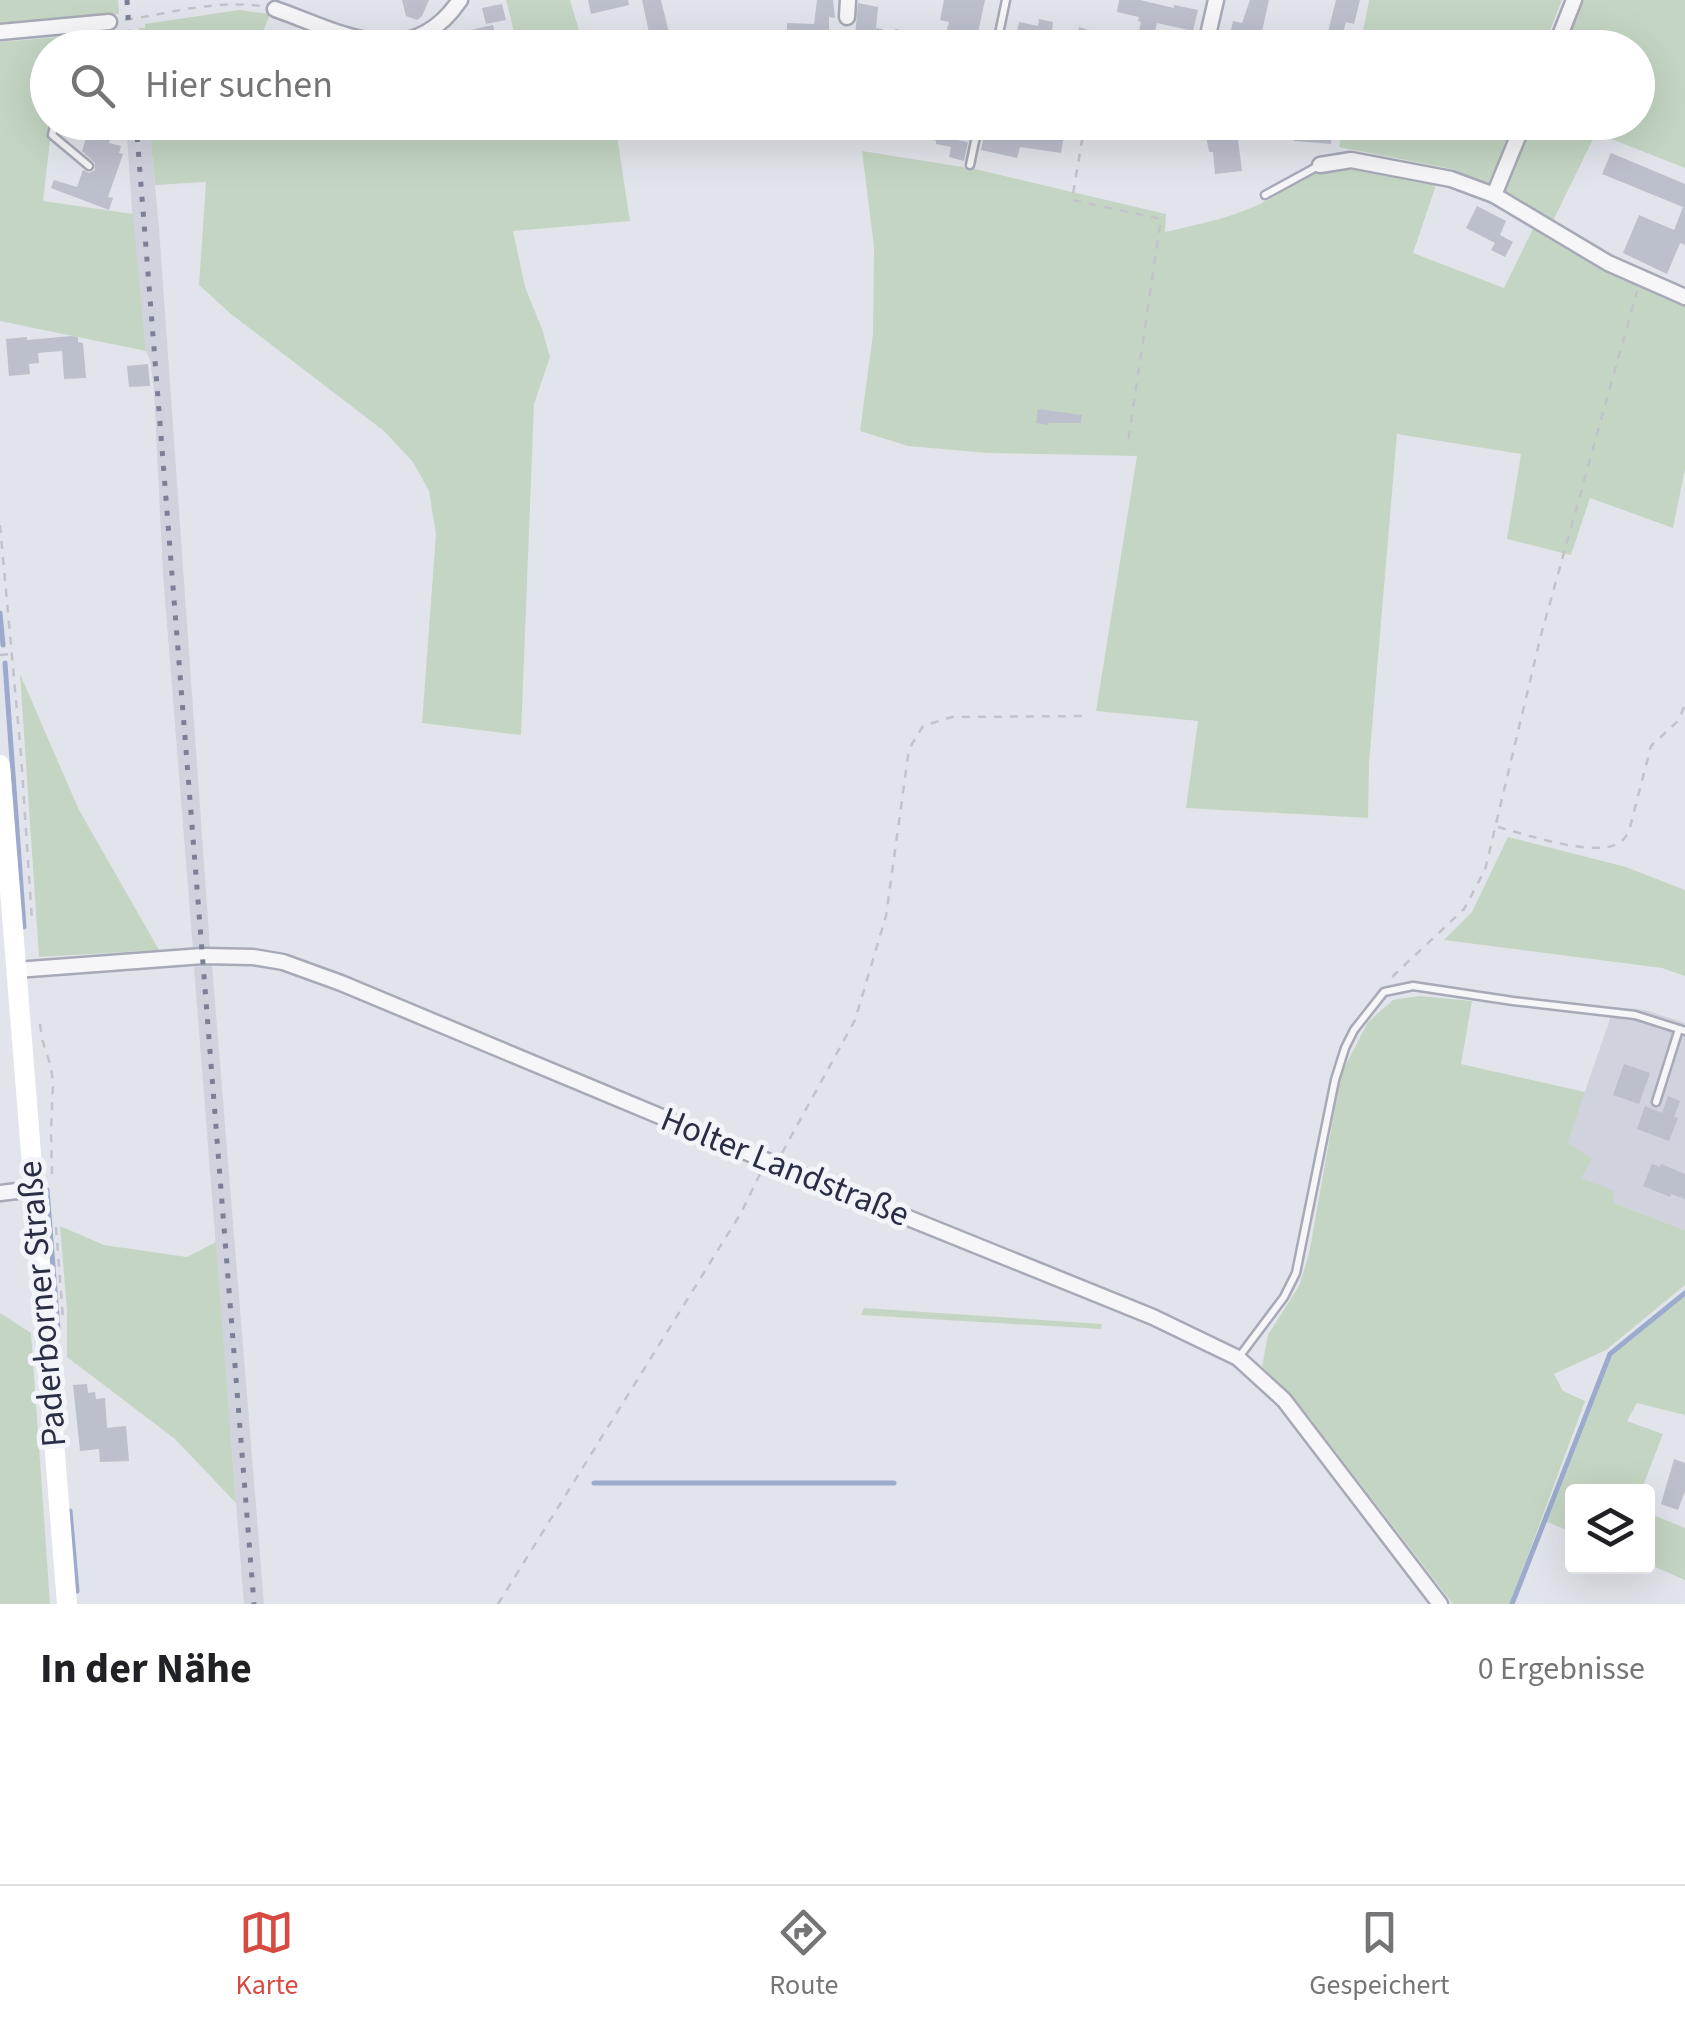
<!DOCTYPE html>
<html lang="de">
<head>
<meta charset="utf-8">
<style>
	:root { --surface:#fff; --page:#f6f6f6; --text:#202124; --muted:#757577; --line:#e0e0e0; --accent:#d64a42 }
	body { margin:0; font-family:"Source Sans 3",sans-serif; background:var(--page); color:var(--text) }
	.controls { position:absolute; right:30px; bottom:30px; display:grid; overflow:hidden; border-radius:10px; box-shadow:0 10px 40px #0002 }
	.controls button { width:90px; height:90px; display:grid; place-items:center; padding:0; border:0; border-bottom:2px solid var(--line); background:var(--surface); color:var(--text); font:50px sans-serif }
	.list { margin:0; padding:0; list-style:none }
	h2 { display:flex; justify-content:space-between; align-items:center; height:130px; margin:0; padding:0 40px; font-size:42px }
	h2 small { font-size:32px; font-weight:400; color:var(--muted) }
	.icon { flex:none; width:55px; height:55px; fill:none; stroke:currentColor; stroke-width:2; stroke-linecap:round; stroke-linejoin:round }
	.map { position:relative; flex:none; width:1685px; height:1604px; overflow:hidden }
	.search { position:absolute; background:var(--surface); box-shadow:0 10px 40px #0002; left:30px; right:30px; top:30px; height:110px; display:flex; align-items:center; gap:25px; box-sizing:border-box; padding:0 35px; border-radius:55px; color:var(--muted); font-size:38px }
	.sheet { height:280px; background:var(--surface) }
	nav { display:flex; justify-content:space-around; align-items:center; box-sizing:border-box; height:140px; border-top:2px solid var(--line); background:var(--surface); font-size:28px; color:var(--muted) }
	nav a { display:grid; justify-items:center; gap:5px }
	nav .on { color:var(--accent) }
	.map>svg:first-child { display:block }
	.built { fill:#d0d3de }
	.green { fill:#c4d6c3 }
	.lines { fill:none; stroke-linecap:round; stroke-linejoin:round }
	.stream { stroke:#9caacd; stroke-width:5 }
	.building { fill:#bcbfcc }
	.service-casing { stroke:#a7aab6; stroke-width:11 }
	.minor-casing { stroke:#a7aab6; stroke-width:19 }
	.path { stroke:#c1c2ca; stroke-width:2.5; stroke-dasharray:8 8; stroke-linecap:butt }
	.service { stroke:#f6f6f9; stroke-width:6 }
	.minor { stroke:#f6f6f9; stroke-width:14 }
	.secondary { stroke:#fff; stroke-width:20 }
	.rail { stroke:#7b8096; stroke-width:5; stroke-dasharray:5 10; stroke-linecap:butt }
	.labels { text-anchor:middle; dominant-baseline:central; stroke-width:10; stroke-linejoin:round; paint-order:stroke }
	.street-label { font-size:35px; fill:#292e45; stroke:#f2f4f9 }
</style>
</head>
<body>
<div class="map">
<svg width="1685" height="1604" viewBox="0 0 1685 1604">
	<rect width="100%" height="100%" fill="#e2e4eb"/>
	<g class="built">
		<polygon points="126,123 149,123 159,228 210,948 193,950 163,574 154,390 150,360 146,351 134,238"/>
		<polygon points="212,965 264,1604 244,1604 236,1503 194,967"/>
		<polygon points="1614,1007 1645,1010 1685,1023 1685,1230 1614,1203 1581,1178 1567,1144"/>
	</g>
	<g class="green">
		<polygon points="0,0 118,0 119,14 0,25"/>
		<polygon points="506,0 570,0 584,47 518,47"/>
		<polygon points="1369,0 1562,0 1543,47 1360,47"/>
		<polygon points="1580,0 1685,0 1685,168 1596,133 1552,223 1505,195 1502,190 1530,123 1638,122 1638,48 1561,47"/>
		<polygon points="239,10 270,14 257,47 141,47 139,28 145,28 145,24"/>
		<polygon points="71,36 71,47 48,48 48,122 52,123 43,201 133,214 146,351 0,321 0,42"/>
		<polygon points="341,122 615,123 630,221 513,231 525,287 542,329 550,357 534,404 521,735 422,723 436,534 429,491 413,462 384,431 231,314 199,285 206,182 155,185 149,123 318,123 337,131"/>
		<polygon points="1344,123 1344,122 1513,123 1489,184 1452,169 1339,147"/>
		<path d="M862,151L975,169L1166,214L1165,232C1200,224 1236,217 1268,200C1283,192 1298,178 1315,174C1355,164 1397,174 1437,182L1413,253L1504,288L1535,225L1685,302V469L1673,528L1590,498L1571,555L1507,539L1521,454L1397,434L1369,763L1368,818L1186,808L1198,721L1096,711L1137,456L988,453L908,446L860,431L873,334L874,247Z"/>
		<polygon points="20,674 79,810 159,950 39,957"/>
		<polygon points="1508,837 1626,867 1685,890 1685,976 1662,968 1444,940 1472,912"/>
		<polygon points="1419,996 1472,1001 1461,1064 1585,1092 1568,1143 1592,1159 1581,1178 1613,1190 1614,1203 1685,1230 1685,1285 1606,1350 1554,1374 1563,1391 1585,1401 1510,1604 1453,1604 1302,1408 1262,1367 1268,1335 1299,1286 1309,1254 1341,1074 1368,1022 1393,1000"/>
		<polygon points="60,1226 104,1245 187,1257 216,1242 236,1503 175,1439 67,1357 67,1310"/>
		<polygon points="1685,1296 1685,1415 1637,1403 1627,1421 1663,1434 1641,1491 1572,1492 1572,1532 1547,1522 1612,1356"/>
		<polygon points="864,1308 1102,1324 1101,1329 861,1315"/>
		<polygon points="0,1313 31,1333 50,1604 0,1604"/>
		<polygon points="1648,1513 1685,1528 1685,1580 1648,1564"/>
	</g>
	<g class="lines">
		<g class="stream">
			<polyline points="0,613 3,645"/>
			<polyline points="5,663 24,927"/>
			<polyline points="47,1190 58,1329"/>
			<polyline points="594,1483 894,1483"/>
			<polyline points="70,1511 77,1591"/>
			<polyline points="1512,1604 1610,1354 1685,1293"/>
		</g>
	</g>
	<g class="building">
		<polygon points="402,0 429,0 422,16 417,20 406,16"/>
		<polygon points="588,0 628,0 629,5 591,14"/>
		<polygon points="642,0 661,0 669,33 650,37"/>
		<polygon points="817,0 833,0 835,18 829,17 829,48 806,48 806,43 787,42 787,23 814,24"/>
		<polygon points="944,0 985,0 977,37 947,30 949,22 940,20"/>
		<polygon points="1119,0 1140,0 1174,8 1174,5 1198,10 1193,31 1157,23 1151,48 1135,48 1141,22 1138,21 1139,17 1117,12"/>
		<polygon points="1250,0 1269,0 1261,36 1253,34 1250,48 1227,48 1233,21 1242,23"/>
		<polygon points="1336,0 1360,0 1354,24 1346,22 1339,48 1324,48"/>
		<polygon points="858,3 878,7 876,28 883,29 882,48 854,48"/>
		<polygon points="502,4 506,20 486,24 482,8"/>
		<polygon points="1039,19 1053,22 1052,30 1077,35 1079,27 1092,31 1091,44 1083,43 1083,48 1014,48 1019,22 1038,26"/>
		<polygon points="493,25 497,45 483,48 460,48 457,33"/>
		<polygon points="91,122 113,129 109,143 121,146 119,153 123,154 108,197 113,198 109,210 51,188 54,180 77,187 83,170 89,173 95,170 95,163 82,151"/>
		<polygon points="932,122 961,122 957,140 968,142 964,161 949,157 951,147 936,144 936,141 928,138"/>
		<polygon points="987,122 1003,122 1002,128 1038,136 1039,131 1032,130 1033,122 1078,122 1076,136 1064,135 1061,153 1020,147 1017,158 981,150"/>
		<polygon points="1295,122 1332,122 1331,144 1294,141"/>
		<polygon points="1237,132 1242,171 1215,174 1213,152 1209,152 1206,136"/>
		<polygon points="1611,153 1685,184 1685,245 1680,243 1667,274 1623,253 1639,215 1674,230 1683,207 1602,174"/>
		<polygon points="1477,206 1506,221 1500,235 1513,242 1505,257 1491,250 1495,243 1466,228"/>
		<polygon points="71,336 78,337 78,342 83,343 86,378 64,379 62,351 38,353 39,363 29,364 30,374 9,376 6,339 27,337 27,340"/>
		<polygon points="148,364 150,386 129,387 127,366"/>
		<polygon points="1038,409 1082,415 1081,423 1049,423 1048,425 1036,423"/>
		<polygon points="1624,1064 1650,1073 1639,1104 1613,1095"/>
		<polygon points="1668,1096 1680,1101 1674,1117 1678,1118 1669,1141 1637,1129 1645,1106 1662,1113"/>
		<polygon points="1652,1164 1660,1167 1661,1164 1685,1174 1685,1199 1671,1194 1670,1197 1643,1186"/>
		<polygon points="87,1384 88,1393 95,1392 96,1399 105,1398 107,1428 126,1426 129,1461 100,1462 99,1449 80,1451 73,1385"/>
		<polygon points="1674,1459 1685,1463 1685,1491 1678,1510 1661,1504"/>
	</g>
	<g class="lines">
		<g class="service-casing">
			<g id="service">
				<polyline points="71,27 76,37 74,48"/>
				<polyline points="996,48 1006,0"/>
				<polyline points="55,122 52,135 89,166"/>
				<polyline points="970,165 979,122"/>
				<polyline points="1265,195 1320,165"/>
				<polyline points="1656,1102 1679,1029"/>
				<polyline points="1239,1357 1284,1297 1296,1273 1335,1080 1345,1048 1354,1030 1384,992 1413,986 1513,1001 1635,1015 1685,1031"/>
			</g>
		</g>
		<g class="minor-casing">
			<g id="minor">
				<path d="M275,9C341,32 409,75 460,0"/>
				<polyline points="847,17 848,0"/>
				<polyline points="0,32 109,22"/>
				<polyline points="1205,48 1216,0"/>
				<polyline points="1555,48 1574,0"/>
				<polyline points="1320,165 1351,160 1451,179 1494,195 1608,263 1685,297"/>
				<polyline points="1494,195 1524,122"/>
				<polyline points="16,970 203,956 253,957 283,962 341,983 765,1160 1153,1317 1238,1358 1284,1400 1440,1604"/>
				<polyline points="0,1193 33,1189"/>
			</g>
		</g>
		<g class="path">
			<path d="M125,20C171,13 214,0 260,6"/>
			<polyline points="895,30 970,48"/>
			<polyline points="1085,122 1072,200 1161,219 1128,442"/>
			<polyline points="0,525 21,755 32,921"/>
			<polyline points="0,655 11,654"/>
			<path d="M1498,827C1524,834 1595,858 1619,843C1624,840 1626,836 1629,831L1651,746L1679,720L1685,704"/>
			<polyline points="1392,977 1464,909 1485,870 1541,635 1637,291"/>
			<polyline points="40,1024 42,1039 51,1067 53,1083 51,1131 52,1174"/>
			<polyline points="782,1153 855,1020 886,916 909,749 923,726 952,717 1088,716"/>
			<polyline points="56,1227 63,1319"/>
			<polyline points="498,1604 741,1213 760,1174"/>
		</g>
		<use href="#service" class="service"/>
		<use href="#minor" class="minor"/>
		<polyline class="secondary" points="0,765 67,1604"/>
		<g class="rail">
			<polyline points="127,0 130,48"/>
			<polyline points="136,122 254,1604"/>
		</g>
	</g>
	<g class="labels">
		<g class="street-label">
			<text transform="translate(785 1167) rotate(22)">Holter Landstraße</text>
			<text transform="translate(42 1304) rotate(-95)">Paderborner Straße</text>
		</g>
	</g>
</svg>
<div class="controls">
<button><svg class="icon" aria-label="layers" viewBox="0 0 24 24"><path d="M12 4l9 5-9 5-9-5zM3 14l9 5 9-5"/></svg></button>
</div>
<div class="search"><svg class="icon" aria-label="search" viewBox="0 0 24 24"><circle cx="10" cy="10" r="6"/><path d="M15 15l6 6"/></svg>Hier suchen</div>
</div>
<section class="sheet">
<h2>In der Nähe<small>0 Ergebnisse</small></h2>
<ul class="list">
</ul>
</section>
<nav>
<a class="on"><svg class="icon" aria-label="map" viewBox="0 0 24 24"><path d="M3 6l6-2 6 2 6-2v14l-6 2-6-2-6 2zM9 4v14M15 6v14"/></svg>Karte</a>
<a><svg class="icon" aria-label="directions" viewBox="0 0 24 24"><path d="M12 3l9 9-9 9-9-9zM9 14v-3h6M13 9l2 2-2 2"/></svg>Route</a>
<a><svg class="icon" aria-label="saved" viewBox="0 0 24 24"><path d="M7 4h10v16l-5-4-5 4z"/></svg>Gespeichert</a>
</nav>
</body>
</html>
